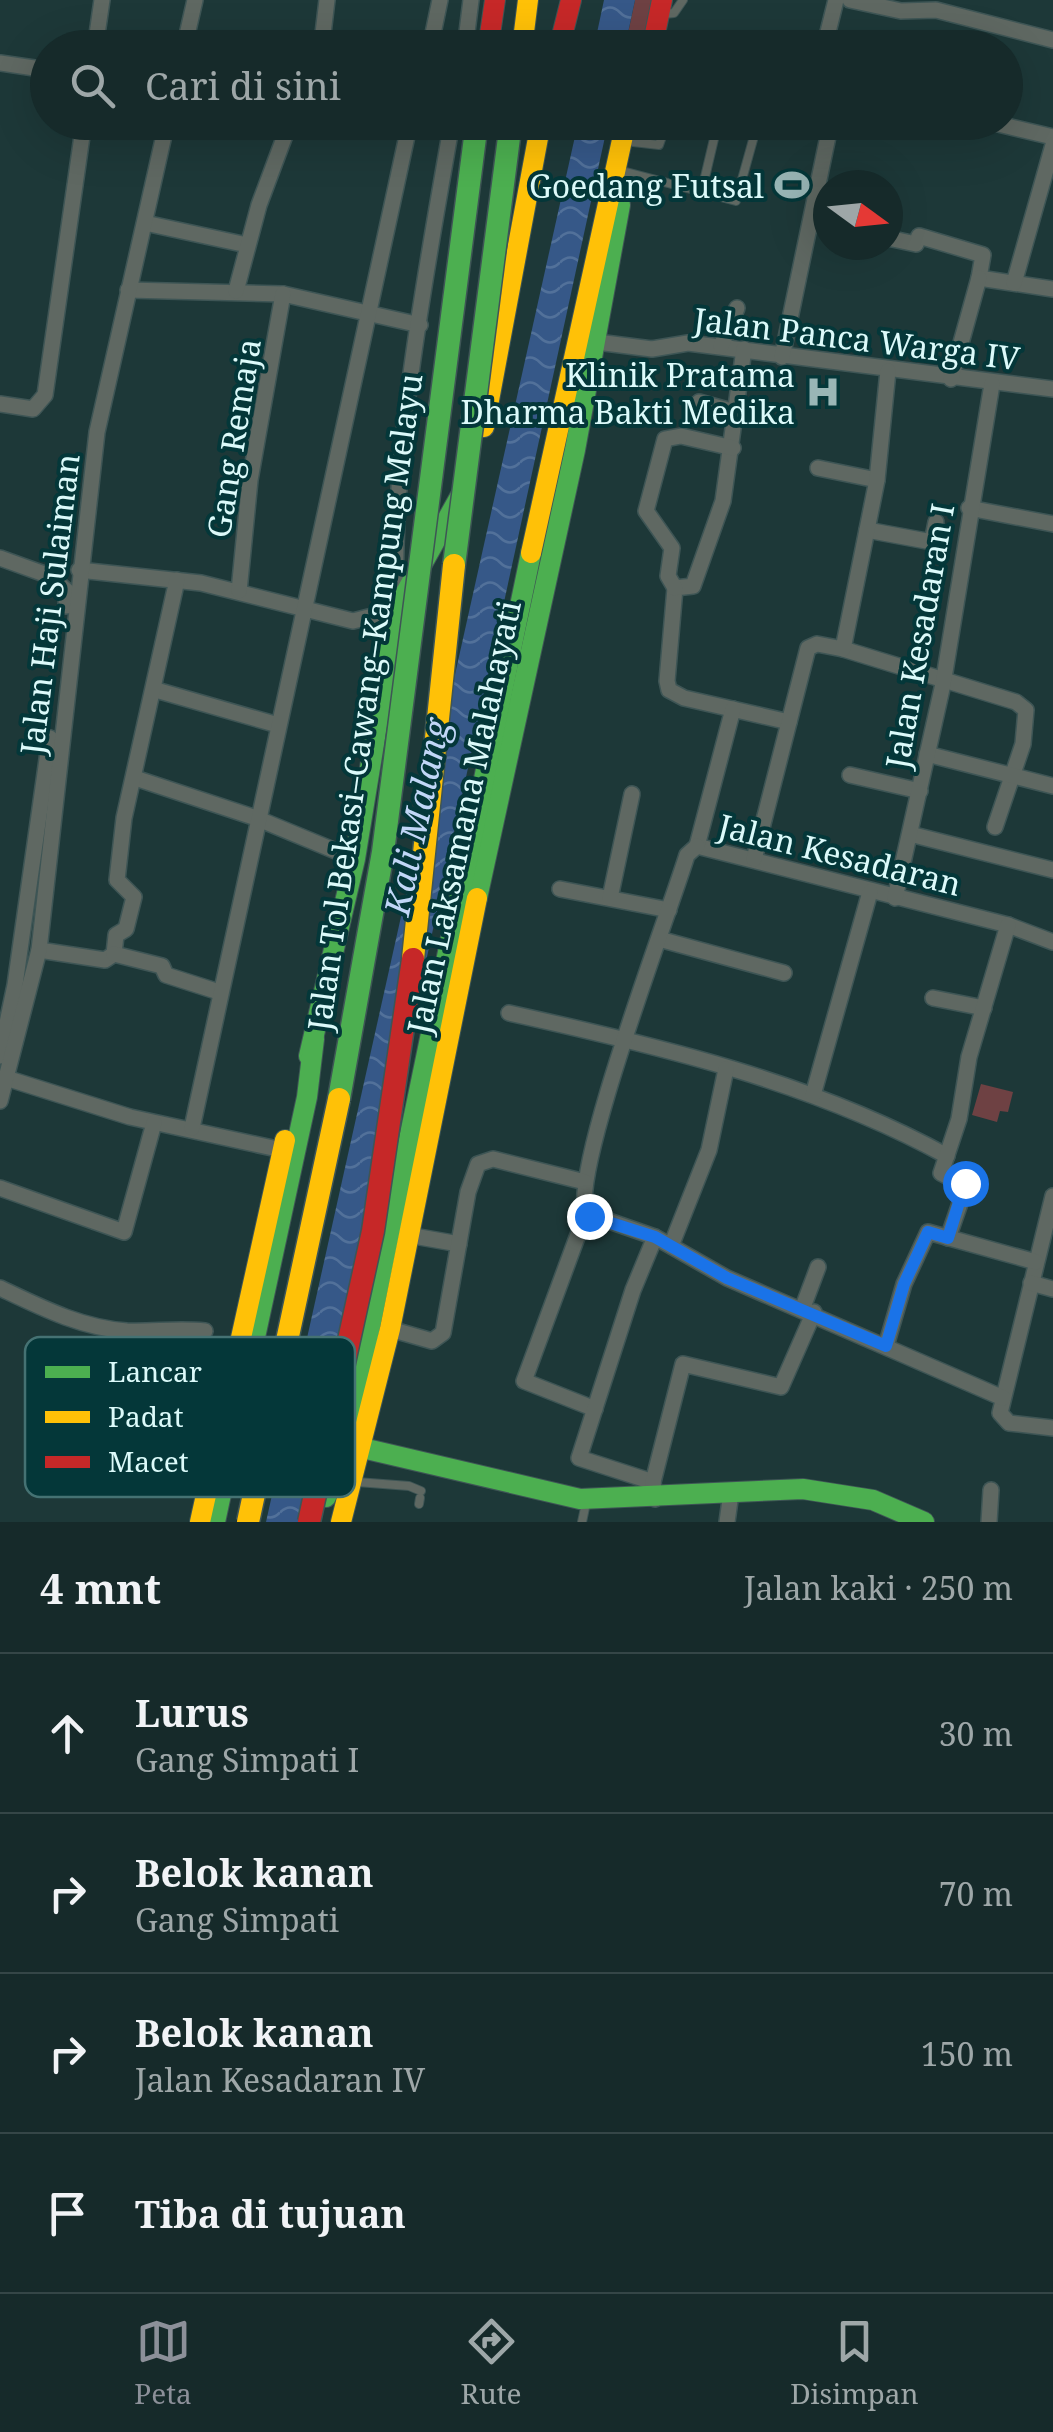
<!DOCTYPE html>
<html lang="id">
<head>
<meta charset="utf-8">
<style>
	:root { --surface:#162a2a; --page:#233636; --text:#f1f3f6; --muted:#9ea7a8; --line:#354647; --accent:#8c9099 }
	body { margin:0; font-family:"Noto Serif",serif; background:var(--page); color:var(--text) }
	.compass { position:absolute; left:813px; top:170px; width:90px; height:90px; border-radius:50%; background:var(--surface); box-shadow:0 10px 40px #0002; rotate:105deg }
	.stop { position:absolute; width:30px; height:30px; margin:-22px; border:8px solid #1a73e8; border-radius:50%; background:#fff }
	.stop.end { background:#1a73e8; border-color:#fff; box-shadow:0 2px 10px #0008 }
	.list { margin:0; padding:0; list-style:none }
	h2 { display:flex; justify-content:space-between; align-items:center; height:130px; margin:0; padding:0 40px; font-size:42px }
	h2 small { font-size:32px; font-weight:400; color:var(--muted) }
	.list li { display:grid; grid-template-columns:65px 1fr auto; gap:30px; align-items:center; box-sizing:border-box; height:160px; padding:0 40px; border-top:2px solid var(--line) }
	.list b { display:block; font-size:38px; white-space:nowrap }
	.list p { margin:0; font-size:32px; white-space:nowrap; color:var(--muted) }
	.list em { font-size:32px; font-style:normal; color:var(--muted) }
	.icon { flex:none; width:55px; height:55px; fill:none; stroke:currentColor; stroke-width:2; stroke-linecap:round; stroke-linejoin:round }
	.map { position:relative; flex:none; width:1053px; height:1522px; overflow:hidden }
	.search { position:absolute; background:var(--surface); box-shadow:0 10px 40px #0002; left:30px; right:30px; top:30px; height:110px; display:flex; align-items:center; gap:25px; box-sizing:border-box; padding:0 35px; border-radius:55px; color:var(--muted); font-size:38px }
	.sheet { height:770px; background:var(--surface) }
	nav { display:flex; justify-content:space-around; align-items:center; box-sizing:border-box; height:140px; border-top:2px solid var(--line); background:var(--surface); font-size:28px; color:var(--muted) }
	nav a { display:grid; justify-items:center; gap:5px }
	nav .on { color:var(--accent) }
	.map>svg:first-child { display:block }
	.green { fill:#6e4143 }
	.water { fill:url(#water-waves) }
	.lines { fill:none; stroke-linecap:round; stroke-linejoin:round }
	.lane-casing { stroke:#3e5555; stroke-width:10 }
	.street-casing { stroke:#3e5555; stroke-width:18 }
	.fast-casing { stroke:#3e5555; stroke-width:22 }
	.slow-casing { stroke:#3e5555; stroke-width:22 }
	.jam-casing { stroke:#3e5555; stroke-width:22 }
	.lane { stroke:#5f6862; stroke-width:8 }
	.street { stroke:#5f6862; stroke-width:15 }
	.fast { stroke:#4caf50; stroke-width:20 }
	.slow { stroke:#ffc107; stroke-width:20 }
	.jam { stroke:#c62828; stroke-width:20 }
	.fast-bridge-casing { stroke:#3e5555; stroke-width:25; stroke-linecap:butt }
	.slow-bridge-casing { stroke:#3e5555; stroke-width:25; stroke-linecap:butt }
	.jam-bridge-casing { stroke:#3e5555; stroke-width:25; stroke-linecap:butt }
	.fast-bridge { stroke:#4caf50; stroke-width:22 }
	.slow-bridge { stroke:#ffc107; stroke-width:22 }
	.jam-bridge { stroke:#c62828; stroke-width:22 }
	.route { stroke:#1a73e8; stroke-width:12 }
	.labels { text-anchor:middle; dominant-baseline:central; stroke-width:8; stroke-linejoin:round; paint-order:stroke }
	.poi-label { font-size:32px; fill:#dcfafa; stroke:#043739; text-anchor:end }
	.street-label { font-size:32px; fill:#dcfafa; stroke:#043739 }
	.water-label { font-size:35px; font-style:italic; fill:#c1d7f7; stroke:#043739 }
	.key { fill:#043739; stroke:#457273; stroke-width:2.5 }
	.key-label { font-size:28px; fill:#dcfafa }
</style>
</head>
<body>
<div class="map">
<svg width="1053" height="1522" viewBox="0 0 1053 1522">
	<defs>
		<pattern id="water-waves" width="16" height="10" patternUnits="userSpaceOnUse" patternTransform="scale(2.5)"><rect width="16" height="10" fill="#365888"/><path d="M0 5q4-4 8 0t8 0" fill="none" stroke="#52719a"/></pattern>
	</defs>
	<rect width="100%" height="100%" fill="#1d3838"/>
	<g class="green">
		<polygon points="635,0 662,0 649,47 625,48"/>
		<polygon points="981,1084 1013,1092 1008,1112 1000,1111 997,1122 972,1115"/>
	</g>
	<g class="water">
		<polygon points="604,0 635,0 625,47 594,47"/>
		<polygon points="578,123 608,123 369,1224 298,1522 266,1522"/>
	</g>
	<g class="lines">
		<g class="lane-casing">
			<g id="lane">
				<polyline points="664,14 674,13 683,0"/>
				<polyline points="633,142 659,145 667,122"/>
				<polyline points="626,172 736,201 756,129 731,122"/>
				<polyline points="701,194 718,122"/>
				<polyline points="359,726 374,729"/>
				<polyline points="357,1482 409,1486 421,1491"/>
				<polyline points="419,1504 420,1498"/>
				<polyline points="582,1522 586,1503"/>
			</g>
		</g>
		<g class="street-casing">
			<g id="street">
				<polyline points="327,0 322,42 348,48"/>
				<polyline points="850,0 901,11 936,10 1053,40"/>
				<polyline points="95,48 102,0"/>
				<polyline points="184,48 195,0"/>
				<polyline points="430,48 440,0"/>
				<polyline points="465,48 471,0"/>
				<polyline points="824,48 836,0"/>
				<polyline points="0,63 48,70"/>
				<polyline points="990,122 1053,137"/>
				<polyline points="145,223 247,245"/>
				<polyline points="888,238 916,244 919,236 983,255 979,278 1053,289"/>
				<polyline points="1014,283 1053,145"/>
				<polyline points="128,290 283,294 420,325"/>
				<polyline points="236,291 259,205 290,122"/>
				<polyline points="597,342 652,349 688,343 1053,389"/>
				<polyline points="721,346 737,308"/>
				<polyline points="744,349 723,501 693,586 675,588 667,681 669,690 684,698 789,722"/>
				<polyline points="782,357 831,122"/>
				<polyline points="951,379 979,278"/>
				<polyline points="699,402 735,412"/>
				<polyline points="0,404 33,409 45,395 84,122"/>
				<polyline points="818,468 877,480"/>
				<polyline points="969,508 1053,524"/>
				<polyline points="867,530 932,542 936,522"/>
				<polyline points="0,558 50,576 67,591 66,606"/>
				<path d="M79,570L201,583L353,621L396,610C391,453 425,278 452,122"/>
				<polyline points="675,588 668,576 672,548 646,511 665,439 681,436 733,448"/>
				<polyline points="239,591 250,480 283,294"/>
				<polyline points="843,649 1016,702 1026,710 1023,744 995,827"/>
				<polyline points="156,690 278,725"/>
				<polyline points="927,754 1053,786"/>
				<polyline points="850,775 920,791"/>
				<polyline points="135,778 256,818 355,859"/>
				<polyline points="910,834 1053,870"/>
				<polyline points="697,846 1008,925 1053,942"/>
				<polyline points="697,846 733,709"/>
				<polyline points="754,859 808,648 817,644 843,649 877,480 888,371"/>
				<polyline points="560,889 669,910"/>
				<polyline points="610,898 632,794"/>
				<polyline points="895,898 943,684 992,384"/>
				<polyline points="659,939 784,973"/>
				<polyline points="39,950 105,960 114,954 116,935 126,929 134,897 117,880 124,818 177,580"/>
				<polyline points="114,954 162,966 166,975 219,992"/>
				<polyline points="933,998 984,1008"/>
				<path d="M509,1013C659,1046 812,1082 947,1156"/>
				<polyline points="0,1056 15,985 50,738"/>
				<polyline points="6,1078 130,1117 282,1150"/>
				<polyline points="813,1095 870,892"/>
				<polyline points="0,1101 39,950 97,432 167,122"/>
				<polyline points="192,1128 410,122"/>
				<polyline points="0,1188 124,1232 154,1123"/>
				<polyline points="1053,1196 1000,1413 1009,1423 1053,1428"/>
				<polyline points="586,1213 655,1237 727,1278 1003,1398"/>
				<path d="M586,1213C571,1170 669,914 687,855L697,846"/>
				<polyline points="586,1213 524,1381 595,1409"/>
				<polyline points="408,1235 459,1244"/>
				<polyline points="948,1238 966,1186 941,1173 959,1119 969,1057 1008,925"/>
				<polyline points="671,1246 709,1150 726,1069"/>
				<polyline points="1031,1283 1053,1289"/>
				<path d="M0,1288C40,1307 81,1328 127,1331C153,1332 178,1328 205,1331"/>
				<polyline points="803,1307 818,1267"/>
				<polyline points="390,1329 432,1341 443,1333 468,1192 478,1164 493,1159 585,1182"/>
				<polyline points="886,1346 904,1284 928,1232 1036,1262"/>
				<polyline points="653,1482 579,1458 633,1290 655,1237"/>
				<polyline points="655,1499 653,1482 683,1364 781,1387 814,1312"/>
				<polyline points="727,1522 731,1493"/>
				<polyline points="989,1522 991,1490"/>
			</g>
		</g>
		<g class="fast-casing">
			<g id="fast">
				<polyline points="649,48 655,36"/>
				<polyline points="477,898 575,450 620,205"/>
				<polyline points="309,1056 355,859 396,610 461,495"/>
				<polyline points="358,1447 580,1499 803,1489 873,1500 924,1522"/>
				<polyline points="326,1497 356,1394 531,553"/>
				<polyline points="215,1522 307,1097 314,1039"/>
			</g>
		</g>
		<g class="slow-casing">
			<g id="slow">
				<polyline points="522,48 528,0"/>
				<polyline points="484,427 541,122"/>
				<polyline points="531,553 626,122"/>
				<polyline points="200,1522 285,1140"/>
				<polyline points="341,1522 390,1329 477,898"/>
			</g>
		</g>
		<g class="jam-casing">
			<g id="jam">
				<polyline points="488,48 495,0"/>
				<polyline points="559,48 571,0"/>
				<polyline points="652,48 662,0"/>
			</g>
		</g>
		<use href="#lane" class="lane"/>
		<use href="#street" class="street"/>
		<use href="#fast" class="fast"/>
		<use href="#slow" class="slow"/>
		<use href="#jam" class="jam"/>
		<g class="fast-bridge-casing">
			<g id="fast-bridge">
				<polyline points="454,565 511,122"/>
				<polyline points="339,1099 383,852 477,122"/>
			</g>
		</g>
		<g class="slow-bridge-casing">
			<g id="slow-bridge">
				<polyline points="413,959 454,565"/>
				<polyline points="248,1522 339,1099"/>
			</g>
		</g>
		<g class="jam-bridge-casing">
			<polyline id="jam-bridge" points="309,1522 373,1231 413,959"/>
		</g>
		<use href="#fast-bridge" class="fast-bridge"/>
		<use href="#slow-bridge" class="slow-bridge"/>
		<use href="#jam-bridge" class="jam-bridge"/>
	</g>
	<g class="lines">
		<polyline class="route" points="589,1216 655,1237 727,1278 886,1346 904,1284 928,1232 948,1238 965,1183"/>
	</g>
	<defs>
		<g id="stadium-bare" transform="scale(2.7)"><path d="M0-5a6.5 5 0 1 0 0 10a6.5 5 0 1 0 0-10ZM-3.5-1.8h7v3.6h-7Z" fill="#99b6b6" stroke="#043739" stroke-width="2.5" paint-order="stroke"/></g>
		<g id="hospital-bare" transform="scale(2.7)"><path d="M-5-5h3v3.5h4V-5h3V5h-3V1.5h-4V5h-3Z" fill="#99b6b6" stroke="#043739" stroke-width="2.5" paint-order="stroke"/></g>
	</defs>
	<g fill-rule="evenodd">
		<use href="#stadium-bare" x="792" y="185"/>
		<use href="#hospital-bare" x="823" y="392"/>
	</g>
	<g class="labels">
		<g class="poi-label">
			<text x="764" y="185">Goedang Futsal</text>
			<text x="795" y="374">Klinik Pratama<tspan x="795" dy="37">Dharma Bakti Medika</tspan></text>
		</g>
		<g class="street-label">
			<text transform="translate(857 338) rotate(7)">Jalan Panca Warga IV</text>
			<text transform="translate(233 438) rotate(-81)">Gang Remaja</text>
			<text transform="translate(49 604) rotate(-83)">Jalan Haji Sulaiman</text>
			<text transform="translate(919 636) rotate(-80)">Jalan Kesadaran I</text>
			<text transform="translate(364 702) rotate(-82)">Jalan Tol Bekasi–Cawang–Kampung Melayu</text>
			<text transform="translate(463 817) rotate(-78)">Jalan Laksamana Malahayati</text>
			<text transform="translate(840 854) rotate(14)">Jalan Kesadaran</text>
		</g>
		<g class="water-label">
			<text transform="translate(416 817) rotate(-78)">Kali Malang</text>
		</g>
	</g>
	<rect x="25" y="1337" width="330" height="160" rx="15" class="key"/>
	<rect x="45" y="1366" width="45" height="12" fill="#4caf50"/>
	<rect x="45" y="1411" width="45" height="12" fill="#ffc107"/>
	<rect x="45" y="1456" width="45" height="12" fill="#c62828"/>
	<g class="key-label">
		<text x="108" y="1382">Lancar</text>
		<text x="108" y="1427">Padat</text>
		<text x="108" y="1472">Macet</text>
	</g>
</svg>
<svg class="compass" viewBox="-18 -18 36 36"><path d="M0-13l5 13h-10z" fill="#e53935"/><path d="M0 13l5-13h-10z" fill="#9ea7a8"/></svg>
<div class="stop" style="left:965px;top:1183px"></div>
<div class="stop end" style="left:589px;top:1216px"></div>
<div class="search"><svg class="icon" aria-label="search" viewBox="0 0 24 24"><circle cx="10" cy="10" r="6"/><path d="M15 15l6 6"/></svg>Cari di sini</div>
</div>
<section class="sheet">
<h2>4 mnt<small>Jalan kaki · 250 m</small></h2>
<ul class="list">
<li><svg class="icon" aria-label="ahead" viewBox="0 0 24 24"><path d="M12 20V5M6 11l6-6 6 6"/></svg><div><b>Lurus</b><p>Gang Simpati I</p></div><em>30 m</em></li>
<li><svg class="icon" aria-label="right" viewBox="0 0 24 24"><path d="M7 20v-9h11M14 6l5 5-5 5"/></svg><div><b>Belok kanan</b><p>Gang Simpati</p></div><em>70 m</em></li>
<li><svg class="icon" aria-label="right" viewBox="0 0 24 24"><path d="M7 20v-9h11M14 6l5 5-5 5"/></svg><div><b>Belok kanan</b><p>Jalan Kesadaran IV</p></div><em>150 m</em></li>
<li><svg class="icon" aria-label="arrive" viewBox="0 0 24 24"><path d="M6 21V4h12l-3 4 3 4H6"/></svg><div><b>Tiba di tujuan</b></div></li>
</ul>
</section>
<nav>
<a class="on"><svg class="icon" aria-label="map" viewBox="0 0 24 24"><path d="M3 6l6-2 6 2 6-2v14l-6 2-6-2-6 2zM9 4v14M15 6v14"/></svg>Peta</a>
<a><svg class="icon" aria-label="directions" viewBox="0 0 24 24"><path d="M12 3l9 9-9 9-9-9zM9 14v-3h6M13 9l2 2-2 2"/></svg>Rute</a>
<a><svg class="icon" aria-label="saved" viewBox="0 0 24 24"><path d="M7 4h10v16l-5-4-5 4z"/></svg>Disimpan</a>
</nav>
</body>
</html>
